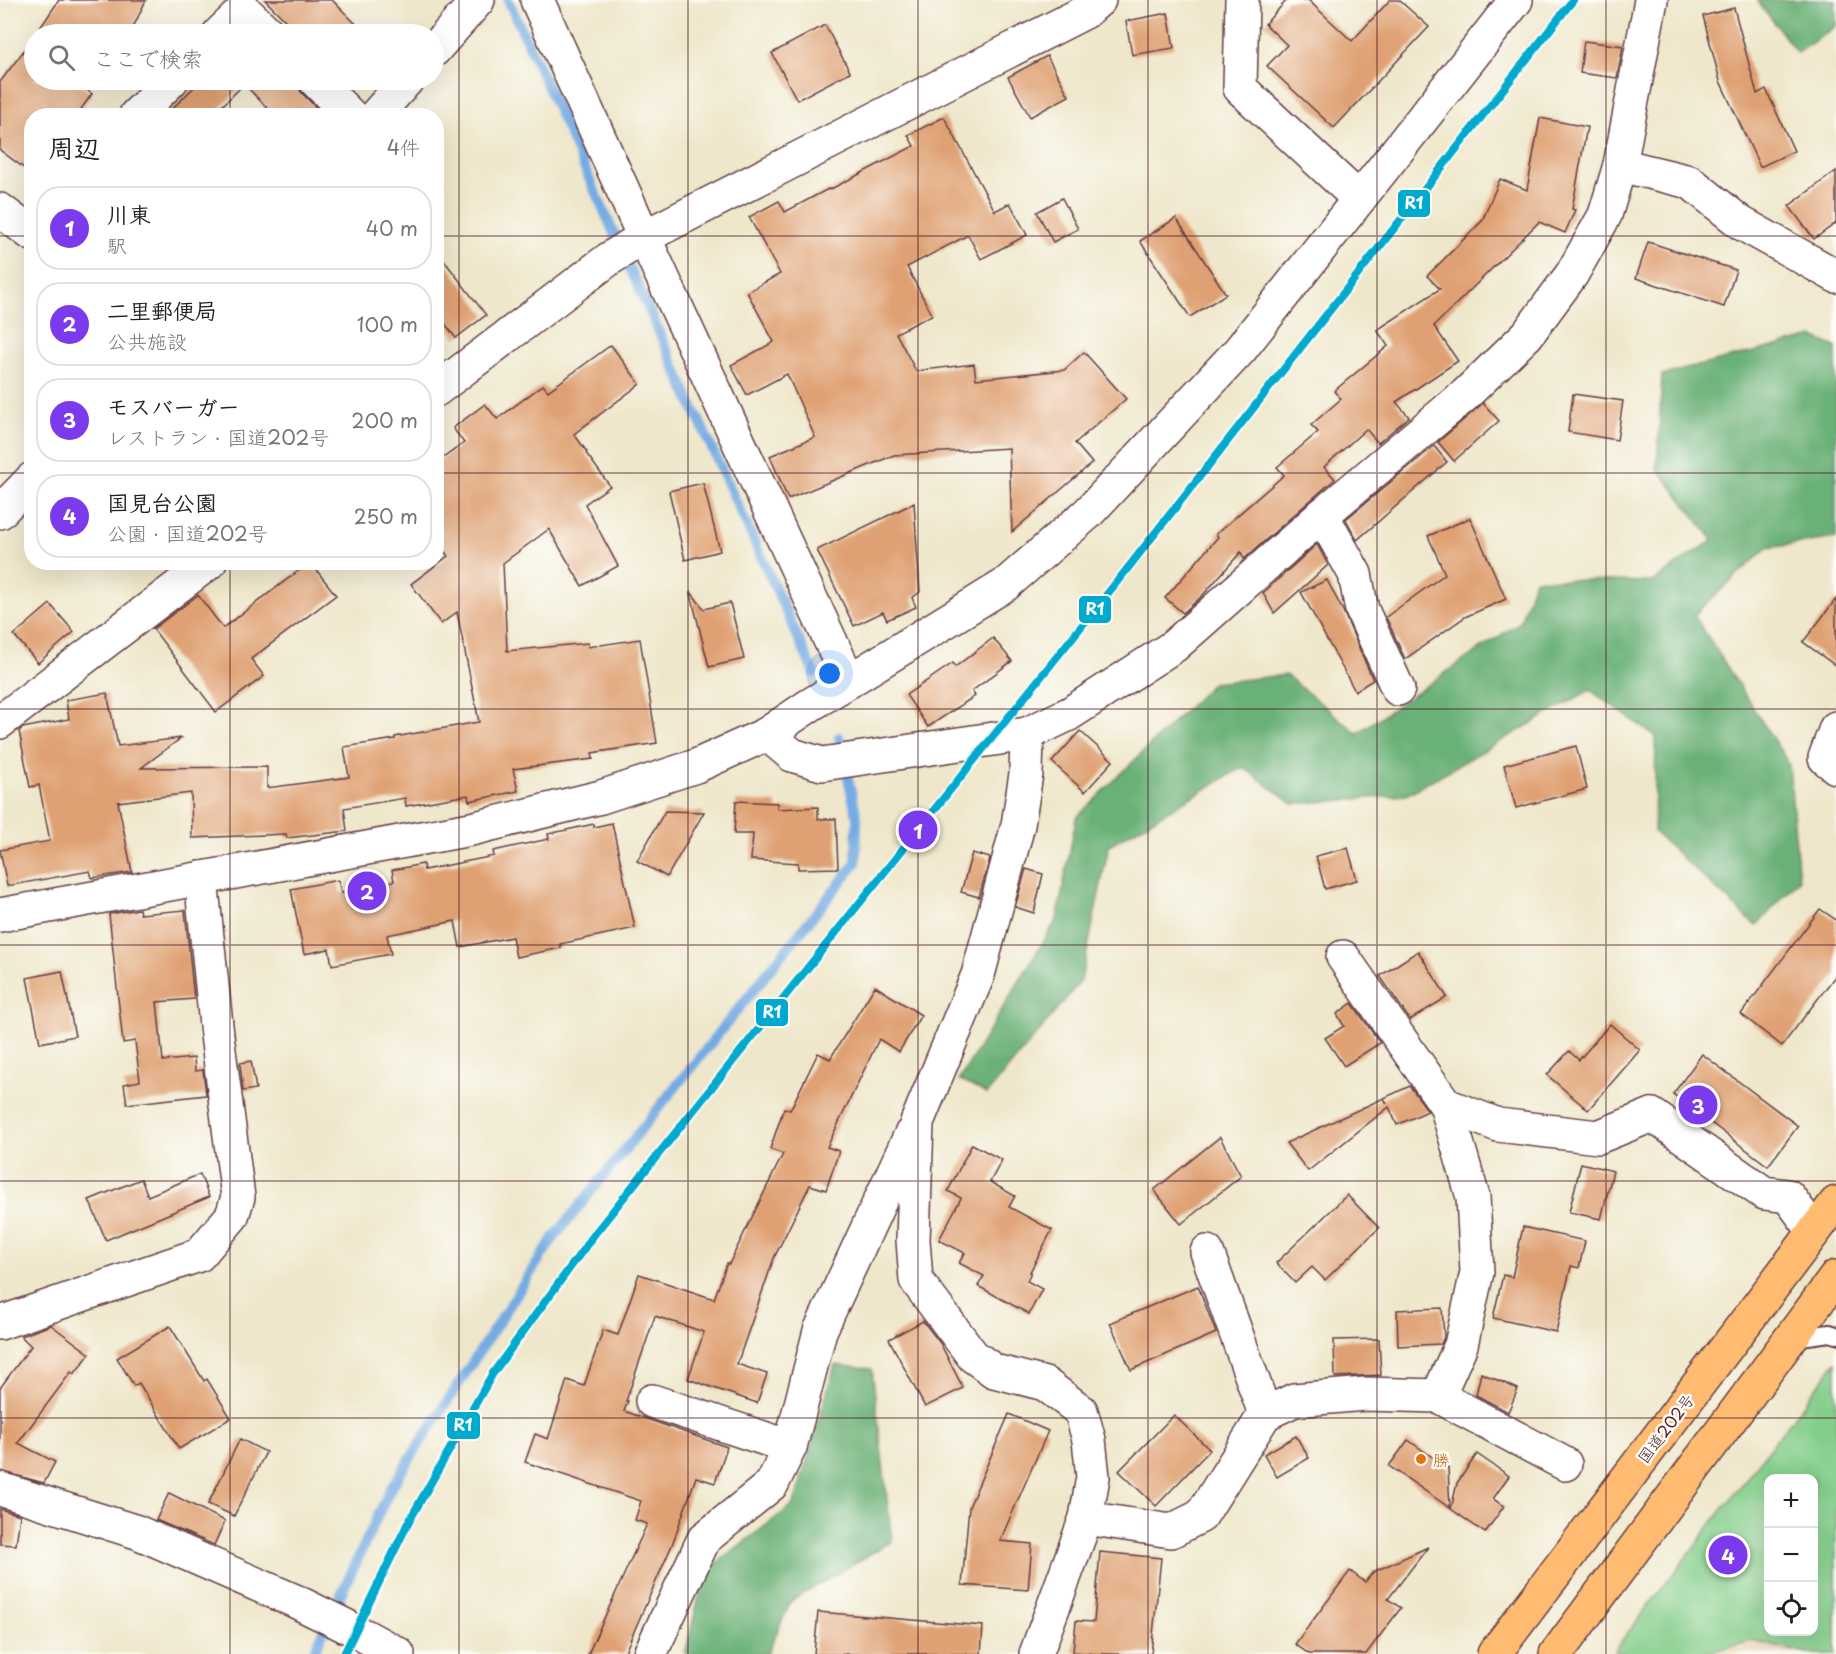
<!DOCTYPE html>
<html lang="ja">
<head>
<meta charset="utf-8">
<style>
	:root { --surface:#fff; --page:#f2f2f2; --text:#202124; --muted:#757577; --line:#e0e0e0; --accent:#7c3aed }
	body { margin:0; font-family:"Playpen Sans","Klee One",sans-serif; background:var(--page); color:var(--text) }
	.controls { position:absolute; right:18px; bottom:18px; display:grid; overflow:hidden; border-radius:12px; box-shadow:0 6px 24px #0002 }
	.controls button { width:54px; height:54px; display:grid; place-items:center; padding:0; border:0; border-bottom:2px solid var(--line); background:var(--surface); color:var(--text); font:30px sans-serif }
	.you { position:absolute; left:830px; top:674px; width:21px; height:21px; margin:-15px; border:4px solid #fff; border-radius:50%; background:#1a73e8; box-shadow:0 0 0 9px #1a73e833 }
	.badge { display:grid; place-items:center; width:39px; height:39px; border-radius:50%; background:var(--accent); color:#fff; font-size:20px; font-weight:700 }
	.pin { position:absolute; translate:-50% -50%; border:3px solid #fff; box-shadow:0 2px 6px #0006 }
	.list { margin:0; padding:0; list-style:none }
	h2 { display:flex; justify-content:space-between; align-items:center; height:78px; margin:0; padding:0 24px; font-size:26px }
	h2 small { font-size:20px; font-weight:400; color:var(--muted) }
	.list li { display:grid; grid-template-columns:39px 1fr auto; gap:18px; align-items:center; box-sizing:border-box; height:84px; margin:0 12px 12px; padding:0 12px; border:2px solid var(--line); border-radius:24px }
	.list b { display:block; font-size:22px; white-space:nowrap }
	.list p { margin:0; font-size:20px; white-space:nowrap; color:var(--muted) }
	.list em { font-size:20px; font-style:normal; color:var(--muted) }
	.icon { flex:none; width:33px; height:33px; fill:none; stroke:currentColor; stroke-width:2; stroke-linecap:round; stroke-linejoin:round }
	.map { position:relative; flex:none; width:1836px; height:1654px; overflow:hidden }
	.search { position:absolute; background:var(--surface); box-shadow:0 6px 24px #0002; left:24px; top:24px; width:420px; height:66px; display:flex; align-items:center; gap:15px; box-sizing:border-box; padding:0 21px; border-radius:33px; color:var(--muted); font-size:22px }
	.panel { position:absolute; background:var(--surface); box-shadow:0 6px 24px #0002; left:24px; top:108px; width:420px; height:462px; border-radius:24px }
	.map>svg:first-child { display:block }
	.built { fill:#edd7bb }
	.green { fill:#84ce8b; stroke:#67765b; stroke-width:1.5; fill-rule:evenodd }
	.forest { fill:#6bb177; stroke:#5a6851; stroke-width:1.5 }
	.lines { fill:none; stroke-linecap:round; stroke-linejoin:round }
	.stream { stroke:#75abe3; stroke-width:10 }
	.building { fill:#dfa173 }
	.service-casing { stroke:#633d43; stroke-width:20 }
	.minor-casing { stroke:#633d43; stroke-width:36 }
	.tertiary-casing { stroke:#633d43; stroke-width:36 }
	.trunk-casing { stroke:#633d43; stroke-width:36 }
	.service { stroke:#fff; stroke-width:16 }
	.minor { stroke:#fff; stroke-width:33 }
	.tertiary { stroke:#fff; stroke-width:33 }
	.trunk { stroke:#febb71; stroke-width:33 }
	.rail-1-casing { stroke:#fdfcf7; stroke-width:12 }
	.rail-1 { stroke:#00a9ce; stroke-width:8 }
	.grid { fill:none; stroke:#4a1f2b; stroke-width:1.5; stroke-opacity:0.55 }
	.food-dot { fill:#e8710a; stroke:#fdfcf7; stroke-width:2 }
	.labels { text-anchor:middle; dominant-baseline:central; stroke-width:5; stroke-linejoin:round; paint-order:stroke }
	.street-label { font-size:16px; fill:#4a1f2b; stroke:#fdfcf7 }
	.food-label { font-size:16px; fill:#c56008; stroke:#fdfcf7; text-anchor:start }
	.line-badge { stroke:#fdfcf7; stroke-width:2 }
	.badge-label { font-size:16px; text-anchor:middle; font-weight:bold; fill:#fff }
</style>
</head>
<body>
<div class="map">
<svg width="1836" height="1654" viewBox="0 0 1836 1654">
	<rect width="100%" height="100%" fill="#fdfcf7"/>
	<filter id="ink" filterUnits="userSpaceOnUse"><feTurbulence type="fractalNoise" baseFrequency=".0167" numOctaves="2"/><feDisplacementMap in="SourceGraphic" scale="12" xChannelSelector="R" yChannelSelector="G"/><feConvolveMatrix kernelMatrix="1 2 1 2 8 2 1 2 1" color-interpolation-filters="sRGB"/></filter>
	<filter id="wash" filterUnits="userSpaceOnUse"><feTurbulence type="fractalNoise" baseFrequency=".008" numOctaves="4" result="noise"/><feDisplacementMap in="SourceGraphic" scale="24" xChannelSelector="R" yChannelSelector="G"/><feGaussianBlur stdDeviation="1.35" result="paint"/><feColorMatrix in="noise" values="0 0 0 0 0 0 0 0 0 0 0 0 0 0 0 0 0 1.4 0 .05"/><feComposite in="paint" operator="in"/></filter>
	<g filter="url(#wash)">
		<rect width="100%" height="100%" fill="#efe7cb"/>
		<polygon class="built" points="1752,1641 1808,1653 1809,1654 1702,1654"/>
		<path class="green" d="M1836,1362V1654H1809L1752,1641L1702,1654H1626L1614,1651ZM1768,1478H1814V1632H1768Z"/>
		<g class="forest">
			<polygon points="1757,0 1836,0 1836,26 1797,53"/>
			<polygon points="1813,337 1836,347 1836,538 1767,548 1694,615 1789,764 1799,880 1756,926 1654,832 1656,737 1590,690 1406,795 1293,804 1243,767 1109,845 1081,981 987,1094 959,1080 1057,919 1076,818 1213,683 1286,675 1357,733 1520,622 1535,579 1652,582 1713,540 1657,468 1662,375"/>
			<polygon points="835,1365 872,1369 892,1541 791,1601 767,1654 685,1654 705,1572 794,1504"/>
		</g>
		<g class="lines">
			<g class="stream">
				<polyline points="508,0 814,673"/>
				<polyline points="313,1654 391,1488 552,1240 856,863 857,818 839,737"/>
			</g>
		</g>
		<g id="blocks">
			<g class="building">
				<polygon points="59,0 146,0 130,34 36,34"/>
				<polygon points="265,0 332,0 366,34 299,34"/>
				<polygon points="1287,0 1308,0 1352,41 1390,0 1399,0 1429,27 1334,128 1267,66 1287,45 1265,24"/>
				<polygon points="1734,8 1757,94 1766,89 1794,151 1760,167 1720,81 1703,16"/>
				<polygon points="1168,13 1174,48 1132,55 1126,21"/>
				<polygon points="825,25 850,72 797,100 772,53"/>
				<polygon points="1584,41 1623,46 1617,78 1580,73"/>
				<polygon points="28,45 34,50 34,80 74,80 92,94 76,116 32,116 32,174 0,150 0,82"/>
				<polygon points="1047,56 1069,96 1030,117 1008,77"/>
				<polygon points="201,80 294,80 302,93 324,116 275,116 244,84 212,116 165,116"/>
				<polygon points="944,117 995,211 1010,203 1027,235 981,259 968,235 907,267 932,315 896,333 916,371 974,364 976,379 1064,370 1084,352 1126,399 1075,443 1092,463 1012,532 1009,448 894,455 788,499 770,456 815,437 787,374 747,395 731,365 774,342 747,292 780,274 749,217 779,201 785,212 828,189 829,190 914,146 908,135"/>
				<polygon points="1540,118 1587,127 1572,209 1575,210 1565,233 1539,222 1434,326 1458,361 1396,402 1409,417 1378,443 1366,429 1324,467 1335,479 1244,559 1241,552 1202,596 1183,613 1165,598 1218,537 1216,534 1284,475 1277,467 1318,432 1311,425 1341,399 1334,391 1388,346 1377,330 1440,289 1427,276 1482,221 1500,179 1527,190"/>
				<polygon points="1836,171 1836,223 1814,239 1789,206"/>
				<polygon points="1062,198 1078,229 1053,242 1037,212"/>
				<polygon points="1176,218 1226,294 1190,317 1140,241"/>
				<polygon points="1648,242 1736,270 1724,307 1636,278"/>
				<polygon points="436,250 486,315 456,338 436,312"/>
				<polygon points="611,345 640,384 574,434 587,452 586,453 610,486 585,504 618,566 582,586 549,529 503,563 507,651 588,643 588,647 640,639 657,743 592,753 593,759 513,769 518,791 469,801 468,795 406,806 405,798 344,808 347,831 287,838 286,834 192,838 191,793 118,802 132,872 92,878 90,871 7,886 0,850 50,841 39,785 30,787 19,731 23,728 69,719 66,700 107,693 118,746 181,738 141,768 267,767 267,788 349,777 344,747 395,739 395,737 479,722 457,612 441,624 411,584 448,556 436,540 436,463 464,443 453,428 485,404 497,419 543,385 548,391"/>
				<polygon points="1573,394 1623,401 1617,440 1568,432"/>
				<polygon points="1483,403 1499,421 1454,461 1438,442"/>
				<polygon points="1434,446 1447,462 1357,540 1346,519"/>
				<polygon points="703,483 720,551 685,560 669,491"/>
				<polygon points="914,503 920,592 912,598 916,607 887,620 883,612 854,626 817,550"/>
				<polygon points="1470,518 1506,599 1465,617 1405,659 1386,617 1445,574 1428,536"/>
				<polygon points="1317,544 1328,565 1274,613 1263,593"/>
				<polygon points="310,562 336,595 251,659 264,676 216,712 153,629 198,595 223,628"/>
				<polygon points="1327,580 1343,611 1373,680 1355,691 1301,592"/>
				<polygon points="690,591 704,609 730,603 744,659 709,667"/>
				<polygon points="1836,599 1836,666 1803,642"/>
				<polygon points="50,604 74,632 38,663 14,635"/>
				<polygon points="993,638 1012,661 972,691 975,696 928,727 906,695 953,663 955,667"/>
				<polygon points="1080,731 1113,761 1085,792 1052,762"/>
				<polygon points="1576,746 1587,789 1516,808 1504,765"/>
				<polygon points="736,801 777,803 777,809 818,807 818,819 836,819 838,868 798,869 798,863 751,860 753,834 734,834"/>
				<polygon points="665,811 704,812 667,877 637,861"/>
				<polygon points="612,823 635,928 560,944 561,948 516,957 512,937 460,947 455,921 387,935 391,954 332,965 329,949 304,954 291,889 338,880 341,893 394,881 392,870 423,864 424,870 494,856 493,851 549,839 548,834 594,824 594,827"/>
				<polygon points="1348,848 1357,880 1325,889 1316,856"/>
				<polygon points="972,853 990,858 979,897 961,892"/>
				<polygon points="1026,869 1043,874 1034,913 1015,907"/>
				<polygon points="139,909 140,914 185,910 194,999 157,1002 163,1061 194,1058 195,1071 203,1070 206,1095 127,1104 124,1084 140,1081 135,1041 123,1043 109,914"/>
				<polygon points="1820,909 1836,920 1836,975 1782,1046 1741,1014"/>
				<polygon points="1418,951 1447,997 1410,1020 1380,976"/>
				<polygon points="62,971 75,1036 40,1043 27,978"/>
				<polygon points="875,986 921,1015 899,1052 879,1039 827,1147 839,1151 826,1190 810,1185 774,1258 737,1364 767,1374 757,1403 688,1379 704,1332 655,1316 626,1401 628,1401 624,1411 727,1447 715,1483 696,1477 672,1545 624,1654 588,1654 647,1524 635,1520 641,1501 525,1462 535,1434 548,1439 567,1380 584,1386 603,1330 618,1335 639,1274 714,1299 727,1263 729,1264 783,1154 770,1149 784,1108 790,1110 818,1053 830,1059"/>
				<polygon points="1352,1003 1380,1043 1344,1066 1325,1038 1344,1026 1337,1014"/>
				<polygon points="1610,1024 1640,1050 1588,1110 1547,1075 1569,1051 1579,1060"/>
				<polygon points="1702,1054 1798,1126 1768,1166 1673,1094"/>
				<polygon points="251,1061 256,1089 243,1091 240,1063"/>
				<polygon points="1410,1086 1428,1111 1397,1125 1389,1107 1308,1171 1286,1143 1384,1098 1387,1104 1384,1098"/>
				<polygon points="1220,1137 1241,1176 1181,1224 1154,1190"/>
				<polygon points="972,1144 1002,1160 990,1182 1015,1196 1009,1207 1052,1230 1030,1272 1031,1272 1027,1281 1042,1289 1029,1314 978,1286 984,1276 959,1263 965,1253 939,1240 961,1198 948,1191"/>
				<polygon points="1581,1163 1613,1171 1601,1219 1569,1212"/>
				<polygon points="200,1174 209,1197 106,1240 89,1200 141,1179 148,1196"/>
				<polygon points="1347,1195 1379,1228 1325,1280 1312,1267 1295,1283 1276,1263"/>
				<polygon points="1523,1227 1585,1241 1579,1268 1571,1266 1556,1332 1493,1318 1503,1275 1512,1277"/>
				<polygon points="1198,1286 1216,1333 1131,1370 1110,1323"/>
				<polygon points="1442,1308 1444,1337 1441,1344 1398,1346 1397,1310"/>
				<polygon points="923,1321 940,1343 963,1388 925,1407 889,1339"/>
				<polygon points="51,1325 90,1354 74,1374 71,1372 18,1443 55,1462 44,1483 0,1471 0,1388 31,1346 21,1336"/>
				<polygon points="170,1326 204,1381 207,1379 231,1418 179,1449 139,1383 134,1386 117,1358"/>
				<polygon points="1379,1339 1381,1375 1335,1377 1334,1340"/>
				<polygon points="1481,1373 1518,1389 1508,1412 1476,1395"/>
				<polygon points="1009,1414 1048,1431 1000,1541 1032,1544 1028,1590 962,1585 969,1507"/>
				<polygon points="1174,1415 1210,1450 1156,1506 1119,1471"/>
				<polygon points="1296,1436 1309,1458 1277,1477 1264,1454"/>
				<polygon points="240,1439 266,1452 234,1516 208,1504"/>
				<polygon points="1408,1440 1448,1468 1450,1508 1389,1466"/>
				<polygon points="1477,1454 1509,1476 1493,1499 1504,1506 1485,1533 1451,1509 1457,1483"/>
				<polygon points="169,1493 225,1521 214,1545 156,1520"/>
				<polygon points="0,1509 20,1515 16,1545 0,1544"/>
				<polygon points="1428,1547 1388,1599 1401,1608 1366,1654 1309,1654 1295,1644 1350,1571 1365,1582 1373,1572"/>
				<polygon points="1100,1552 1161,1558 1151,1654 1097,1654 1073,1652 1076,1621 1094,1622"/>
				<polygon points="818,1612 983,1626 981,1654 814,1654"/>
			</g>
		</g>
	</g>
	<g filter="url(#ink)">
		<use href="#blocks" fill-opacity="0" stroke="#633d43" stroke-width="1.5"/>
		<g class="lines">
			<g class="service-casing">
				<polyline id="service" points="1793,1338 1830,1333 1836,1335"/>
			</g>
			<g class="minor-casing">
				<g id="minor">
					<polyline points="537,0 644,237 849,681"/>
					<polyline points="1242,0 1240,88 1359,199"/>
					<polyline points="219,34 244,10 269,34"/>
					<polyline points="434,50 478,0"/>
					<polyline points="315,80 351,116"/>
					<polyline points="136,115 172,80"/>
					<polyline points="375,116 407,80"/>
					<polyline points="1620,165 1690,182 1741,223 1836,276"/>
					<polyline points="0,210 32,234"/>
					<polyline points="436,390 609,259 644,237 1085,12 1099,0"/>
					<polyline points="0,512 32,479"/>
					<polyline points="1322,515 1355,574 1362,610 1398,689"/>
					<polyline points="0,722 210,562"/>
					<polyline points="1836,728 1825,758 1836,767"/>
					<polyline points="767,734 792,755 822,764 1027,734 1069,714 1174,646 1322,515 1465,395 1527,335 1572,274 1605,215 1620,165 1651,0"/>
					<polyline points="1027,734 1026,774 1018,825 978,975 917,1122 913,1240 916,1280 973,1356 994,1371 1045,1384 1081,1411 1089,1440 1093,1477 1086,1518 1036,1654"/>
					<polyline points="1343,957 1446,1105 1473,1197 1477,1272 1461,1345 1438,1396"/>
					<polyline points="1446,1105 1498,1125 1598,1137 1652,1115 1764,1193 1788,1196 1814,1231"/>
					<polyline points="1207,1252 1265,1414"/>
					<polyline points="0,1323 199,1255 232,1216 238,1197 217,1035 201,878"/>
					<polyline points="652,1401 790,1447"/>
					<polyline points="0,1489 137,1532 295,1601 346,1626"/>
					<polyline points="1086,1518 1171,1531 1201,1516 1265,1414 1294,1400 1365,1394 1438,1396 1565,1464"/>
					<polyline points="365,1636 398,1654"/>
					<polyline points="650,1654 704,1539 772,1484 790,1447 820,1331 911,1134"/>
				</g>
			</g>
			<g class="tertiary-casing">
				<polyline id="tertiary" points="0,915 471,829 601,797 696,766 767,734 810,705 1005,585 1088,513 1240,350 1516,0"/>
			</g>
			<g class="trunk-casing">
				<g id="trunk">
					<polyline points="1494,1654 1836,1203"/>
					<polyline points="1556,1654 1836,1277"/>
				</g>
			</g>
			<use href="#service" class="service"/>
			<use href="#minor" class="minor"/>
			<use href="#tertiary" class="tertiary"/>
			<use href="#trunk" class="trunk"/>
			<g class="rail-1-casing">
				<polyline id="rail-1" points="344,1654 408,1523 493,1373 596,1232 1124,573 1573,0"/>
			</g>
			<use href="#rail-1" class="rail-1"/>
		</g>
	</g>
	<path class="grid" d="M230,0V34M459,0V1654M688,0V1654M918,0V1654M1148,0V1654M1377,0V1654M1606,0V1654M230,80V116M0,236H32M436,236H1836M0,473H32M436,473H1836M230,562V1654M0,709H1836M0,945H1836M0,1181H1836M0,1418H1836"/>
	<circle class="food-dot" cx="1421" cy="1459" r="6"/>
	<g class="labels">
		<g class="street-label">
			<text transform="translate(1665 1428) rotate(-53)">国道202号</text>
		</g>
		<g class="food-label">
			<text x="1433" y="1459">勝</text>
		</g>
	</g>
	<g class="line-badge">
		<rect x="1397" y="189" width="34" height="29" rx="6" fill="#00a9ce"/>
		<rect x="1078" y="595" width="34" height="29" rx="6" fill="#00a9ce"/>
		<rect x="755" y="998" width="34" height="29" rx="6" fill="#00a9ce"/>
		<rect x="446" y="1411" width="35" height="29" rx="6" fill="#00a9ce"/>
	</g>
	<g class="badge-label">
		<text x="1414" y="209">R1</text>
		<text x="1095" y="615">R1</text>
		<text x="772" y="1018">R1</text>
		<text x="463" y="1431">R1</text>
	</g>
</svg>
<div class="controls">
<button>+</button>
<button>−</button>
<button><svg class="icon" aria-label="locate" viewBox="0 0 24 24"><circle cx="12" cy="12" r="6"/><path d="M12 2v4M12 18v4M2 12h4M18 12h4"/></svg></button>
</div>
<div class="you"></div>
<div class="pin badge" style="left:918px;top:830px">1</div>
<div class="pin badge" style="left:367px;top:891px">2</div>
<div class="pin badge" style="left:1698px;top:1105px">3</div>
<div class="pin badge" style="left:1728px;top:1555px">4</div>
<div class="search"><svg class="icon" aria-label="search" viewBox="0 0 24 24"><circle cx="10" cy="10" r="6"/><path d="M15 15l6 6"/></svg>ここで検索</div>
<section class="panel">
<h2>周辺<small>4件</small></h2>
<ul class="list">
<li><span class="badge">1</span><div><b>川東</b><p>駅</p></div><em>40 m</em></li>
<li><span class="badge">2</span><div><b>二里郵便局</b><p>公共施設</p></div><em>100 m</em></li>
<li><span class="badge">3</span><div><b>モスバーガー</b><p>レストラン · 国道202号</p></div><em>200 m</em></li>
<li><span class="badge">4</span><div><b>国見台公園</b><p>公園 · 国道202号</p></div><em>250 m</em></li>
</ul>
</section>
</div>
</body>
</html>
